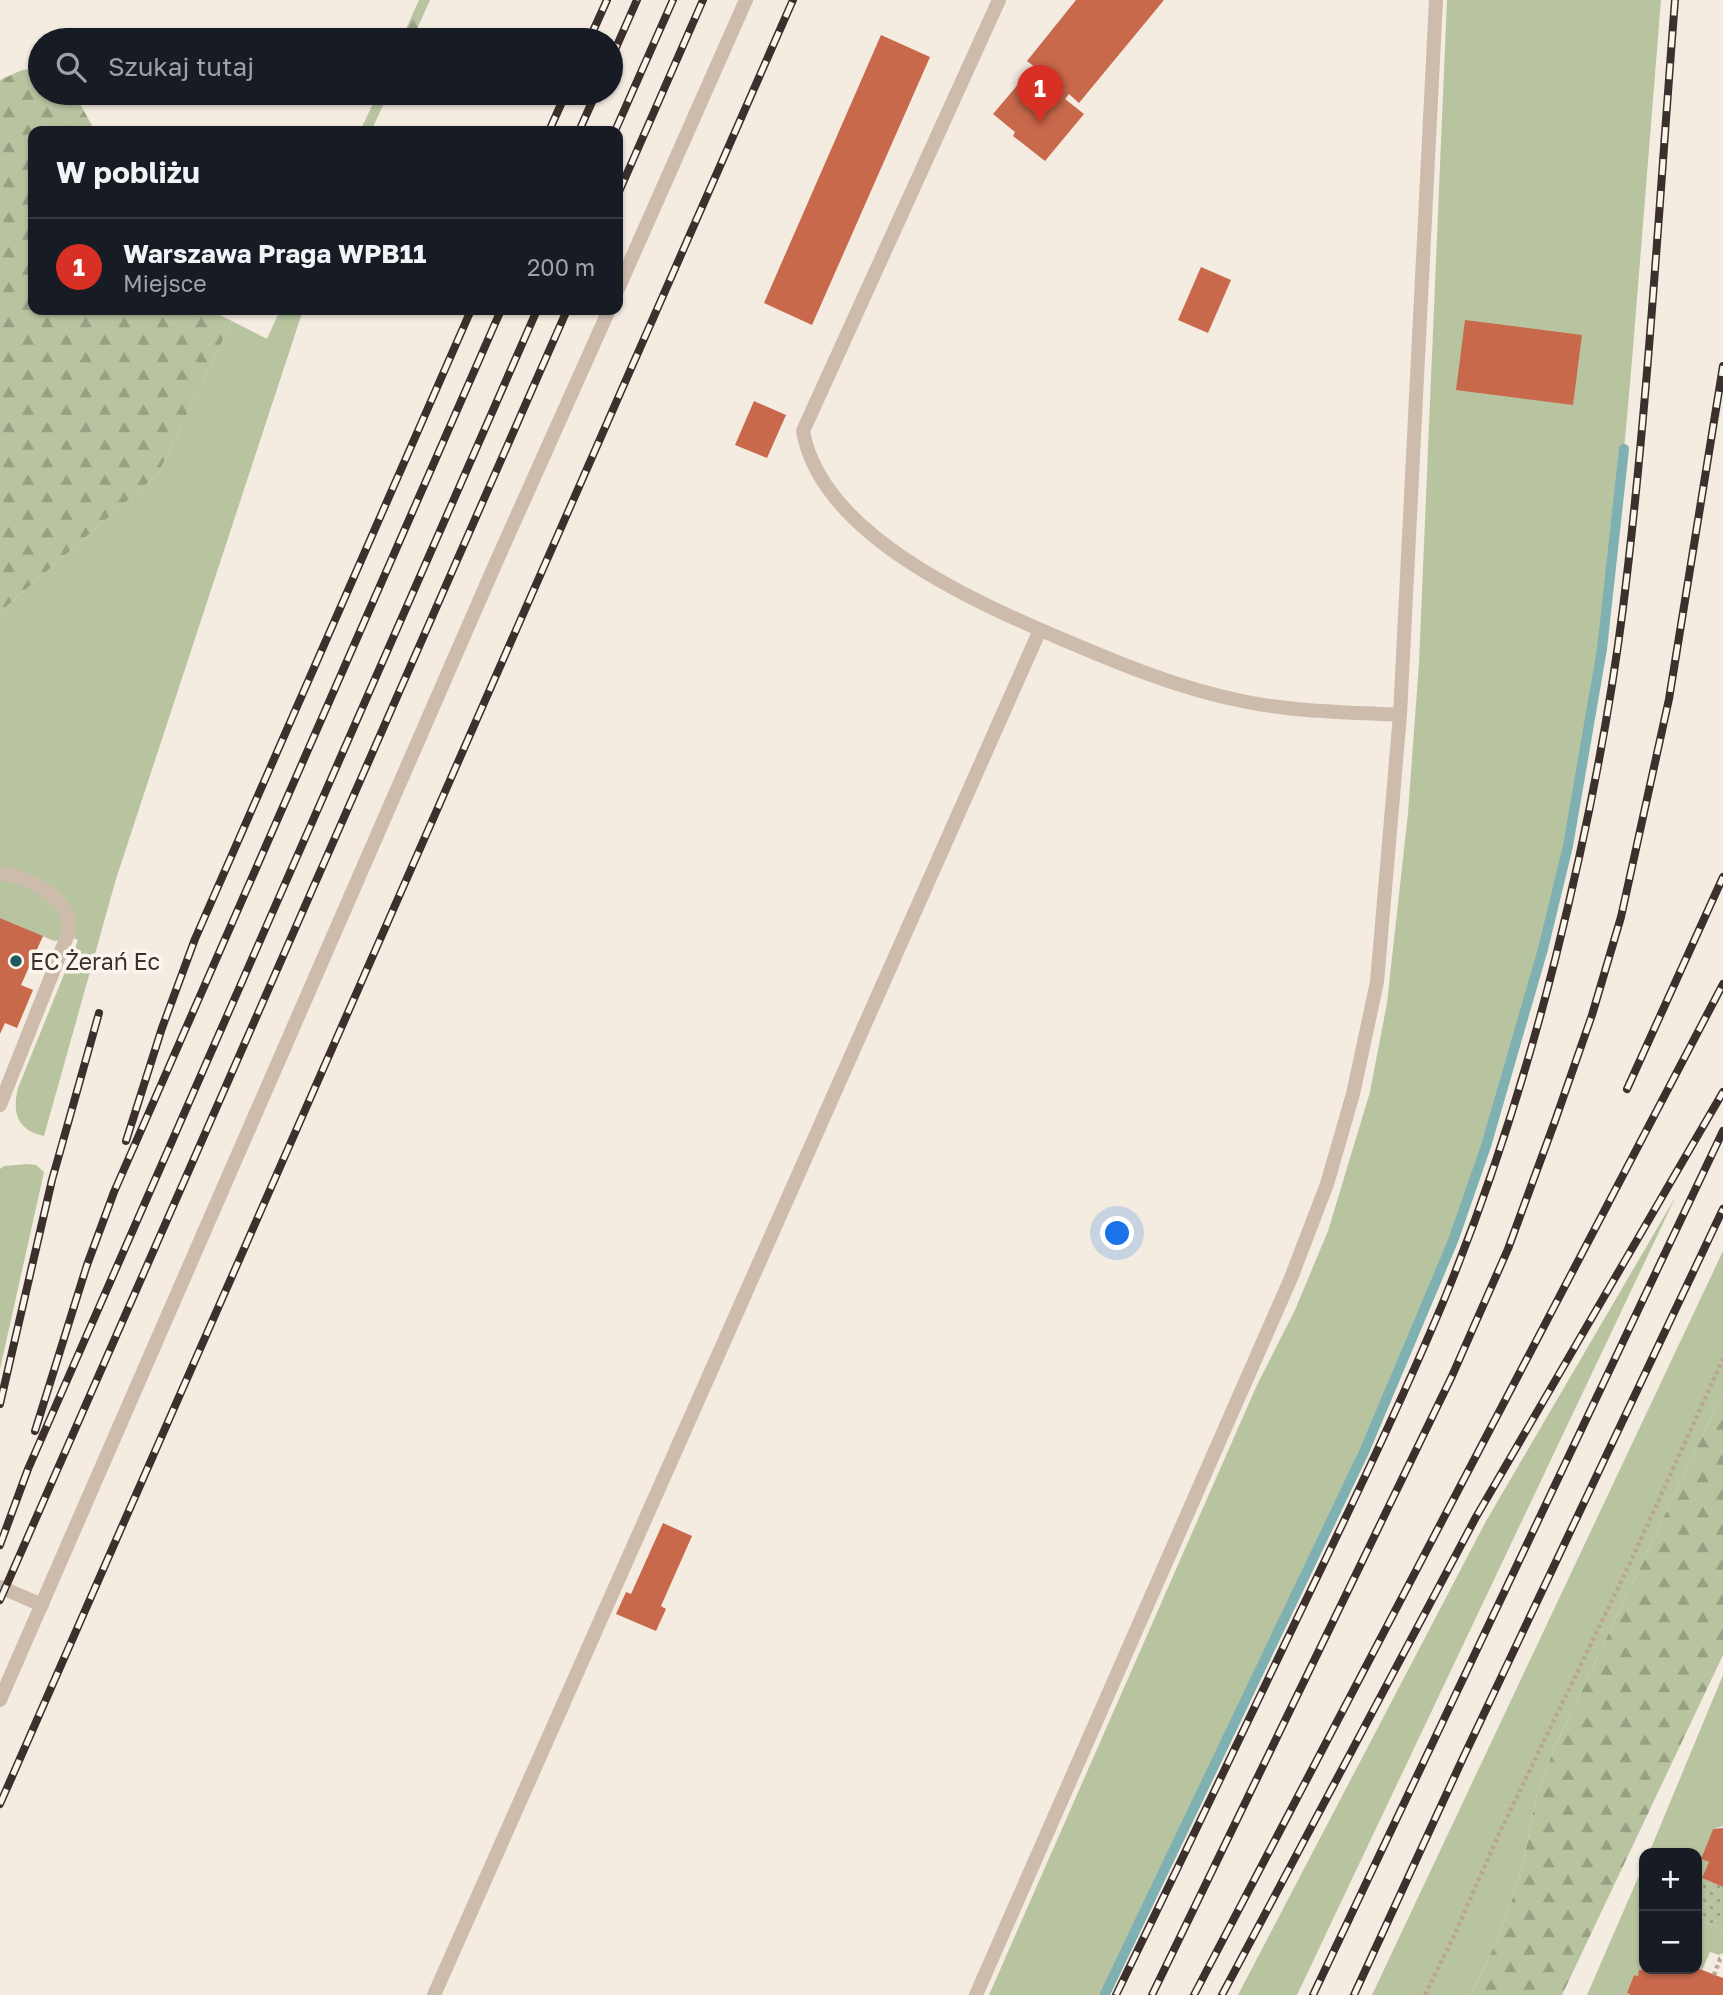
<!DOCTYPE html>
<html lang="pl">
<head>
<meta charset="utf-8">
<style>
	:root { --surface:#171b24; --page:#20242c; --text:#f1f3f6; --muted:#9ea1a6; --line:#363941; --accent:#d93025 }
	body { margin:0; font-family:"Golos Text",sans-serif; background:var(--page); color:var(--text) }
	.controls { position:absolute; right:21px; bottom:21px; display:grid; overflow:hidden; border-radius:14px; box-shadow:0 2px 5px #0004 }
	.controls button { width:63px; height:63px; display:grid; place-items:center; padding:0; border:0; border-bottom:2px solid var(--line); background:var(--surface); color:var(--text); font:35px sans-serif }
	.you { position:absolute; left:1118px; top:1234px; width:24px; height:24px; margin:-18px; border:5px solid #fff; border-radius:50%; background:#1a73e8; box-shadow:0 0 0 10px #1a73e833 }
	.badge { display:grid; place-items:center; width:46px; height:46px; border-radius:50%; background:var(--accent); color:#fff; font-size:23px; font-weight:700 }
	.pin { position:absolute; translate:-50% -58px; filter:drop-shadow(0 2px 4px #0008) }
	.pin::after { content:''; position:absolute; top:37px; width:24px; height:21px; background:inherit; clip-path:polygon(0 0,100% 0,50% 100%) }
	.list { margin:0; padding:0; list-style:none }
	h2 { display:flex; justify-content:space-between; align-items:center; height:91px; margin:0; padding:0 28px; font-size:30px }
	h2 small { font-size:23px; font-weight:400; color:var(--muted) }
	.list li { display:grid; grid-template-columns:46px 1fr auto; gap:21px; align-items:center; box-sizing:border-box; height:98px; padding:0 28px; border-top:2px solid var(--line) }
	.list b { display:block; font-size:26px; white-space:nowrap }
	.list p { margin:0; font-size:23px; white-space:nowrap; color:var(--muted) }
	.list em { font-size:23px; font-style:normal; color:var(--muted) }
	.icon { flex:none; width:38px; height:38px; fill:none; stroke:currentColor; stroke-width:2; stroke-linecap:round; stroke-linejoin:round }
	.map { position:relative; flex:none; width:1723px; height:1995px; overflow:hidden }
	.search { position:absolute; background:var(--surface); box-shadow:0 2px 5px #0004; left:28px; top:28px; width:595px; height:77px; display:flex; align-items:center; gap:18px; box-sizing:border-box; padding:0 24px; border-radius:38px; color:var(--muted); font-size:26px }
	.panel { position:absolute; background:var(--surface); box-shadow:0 2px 5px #0004; left:28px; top:126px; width:595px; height:189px; border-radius:14px }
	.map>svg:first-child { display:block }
	.grass { fill:#b8c4a0 }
	.forest { fill:url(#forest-firs) }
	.garden { fill:url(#garden-dots) }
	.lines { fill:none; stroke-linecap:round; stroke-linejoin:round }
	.stream { stroke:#7fb0b2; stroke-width:10 }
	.building { fill:#c8694b }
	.path { stroke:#b9a596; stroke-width:4.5; stroke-dasharray:3.5 3.5; stroke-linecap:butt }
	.lane { stroke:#cdbbac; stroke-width:14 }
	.rail-casing { stroke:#3b302b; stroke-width:8 }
	.rail { stroke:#fbf5ee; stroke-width:5; stroke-dasharray:16; stroke-linecap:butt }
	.poi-dot { fill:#1f5a5e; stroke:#fbf5ee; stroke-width:2.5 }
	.labels { text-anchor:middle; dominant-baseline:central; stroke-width:7; stroke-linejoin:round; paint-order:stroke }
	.poi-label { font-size:23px; fill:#3b302b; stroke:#fbf5ee; text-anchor:start }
</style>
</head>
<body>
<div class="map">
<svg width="1723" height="1995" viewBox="0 0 1723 1995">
	<defs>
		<pattern id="forest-firs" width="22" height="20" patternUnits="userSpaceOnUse" patternTransform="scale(1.75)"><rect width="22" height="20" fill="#b8c4a0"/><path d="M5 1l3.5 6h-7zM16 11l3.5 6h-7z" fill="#97a083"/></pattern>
		<pattern id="garden-dots" width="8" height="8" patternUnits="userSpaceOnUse" patternTransform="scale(1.75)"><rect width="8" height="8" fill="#b8c4a0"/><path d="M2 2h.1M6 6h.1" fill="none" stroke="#97a083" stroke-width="1.8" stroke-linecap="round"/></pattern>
	</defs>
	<rect width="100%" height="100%" fill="#f4ebe1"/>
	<g class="grass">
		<path d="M1447,0H1661C1652,112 1643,224 1634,336C1617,542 1596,748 1543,949C1518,1047 1489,1146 1453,1241C1407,1365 1349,1486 1291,1606C1229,1736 1167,1865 1105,1995H989L1257,1385L1295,1310L1328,1231L1370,1092L1387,1003L1408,813L1419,663Z"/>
		<path d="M280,310H303L116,879L44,1136C17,1130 12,1113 18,1088L78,940L64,933L60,940L54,941L0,918V612L158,474L232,321L267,339Z"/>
		<polygon points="27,1164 36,1165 44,1172 0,1369 0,1169 4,1166"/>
		<polygon points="1676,1196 1297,1995 1238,1995 1485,1523"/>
		<polygon points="1723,1251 1723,1392 1553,1751 1536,1798 1524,1859 1512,1900 1496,1942 1471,1995 1372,1995"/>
		<polygon points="1723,1675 1723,1826 1713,1829 1701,1859 1709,1862 1697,1892 1697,1853 1649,1853"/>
		<polygon points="1644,1864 1643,1972 1640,1971 1638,1976 1634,1975 1627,1993 1630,1995 1587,1995"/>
		<polygon points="1697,1919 1723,1929 1723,1953 1719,1955 1710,1952 1702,1970 1697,1968"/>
	</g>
	<g class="forest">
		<polygon points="419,0 430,0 412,40 401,40"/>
		<polygon points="40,68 40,93 74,93 95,131 33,131 33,310 209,310 232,321 158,474 0,612 0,80 22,70"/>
		<polygon points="378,93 389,93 371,131 360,131"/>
		<polygon points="1723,1392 1723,1655 1562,1995 1471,1995 1496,1942 1512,1900 1524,1859 1536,1798 1553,1751"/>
	</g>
	<polygon class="garden" points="1702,1878 1723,1887 1723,1929 1697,1919 1697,1892"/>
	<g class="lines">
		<polyline class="stream" points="1105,1994 1364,1452 1453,1241 1486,1146 1543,949 1568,846 1602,649 1624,449"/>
	</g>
	<g class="building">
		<polygon points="1076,0 1164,0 1079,103 1069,94 1065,99 1084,114 1045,161 1013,136 1015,132 993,114 1027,74 1039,83 1045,75 1027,61"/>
		<polygon points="881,35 930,57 812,325 764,303"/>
		<polygon points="1201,267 1231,280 1208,333 1178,320"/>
		<polygon points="1465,320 1582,335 1573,405 1456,390"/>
		<polygon points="754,401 786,415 767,458 735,445"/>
		<polygon points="0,918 43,936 21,985 33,990 17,1028 5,1023 0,1034"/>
		<polygon points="663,1523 692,1536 661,1606 666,1609 656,1631 616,1614 626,1592 631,1594"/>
		<polygon points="1723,1828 1723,1887 1702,1878 1709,1862 1701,1859 1713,1829"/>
		<polygon points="1697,1968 1723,1978 1723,1995 1631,1995 1627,1993 1634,1975 1638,1976 1639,1970"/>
	</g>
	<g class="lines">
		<g class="path">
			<polyline points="1714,1975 1720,1959 1723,1958"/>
			<polyline points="1425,1995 1452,1940 1499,1834 1630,1563 1723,1359"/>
		</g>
		<g class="lane">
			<path d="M999,0L803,431C821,534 971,600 1057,637C1118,663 1177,688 1242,701C1294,712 1347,712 1400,715"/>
			<polyline points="618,289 746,0"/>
			<path d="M0,874C25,875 59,893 68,917C69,922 68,929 68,934L0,1105"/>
			<polyline points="0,1587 42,1605"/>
			<polyline points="0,1700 494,567 609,310"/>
			<polyline points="434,1995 1040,630"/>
			<polyline points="976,1995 1291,1278 1327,1184 1353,1094 1377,982 1400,715 1436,0"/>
		</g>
		<g class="rail-casing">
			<g id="rail">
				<polyline points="589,40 607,0"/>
				<polyline points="611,59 637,0"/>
				<polyline points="549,131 566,93"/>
				<polyline points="579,131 596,93"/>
				<polyline points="615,131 673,0"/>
				<polyline points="618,194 703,0"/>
				<polyline points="1627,1089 1723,877"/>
				<polyline points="126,1141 162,1028 195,939 471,310"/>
				<polyline points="0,1404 52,1180 99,1013"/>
				<polyline points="35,1431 87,1265 114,1192 501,310"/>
				<polyline points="0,1545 28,1469 537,310"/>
				<polyline points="0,1600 567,310"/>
				<polyline points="0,1804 793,0"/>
				<path d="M1116,1995C1176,1872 1235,1748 1294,1625C1346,1517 1398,1410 1444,1300C1489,1190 1526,1075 1555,960C1584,844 1608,727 1623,608C1648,407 1659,203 1675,0"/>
				<polyline points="1152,1995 1452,1376 1508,1249 1555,1121 1592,1015 1621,917 1669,699 1723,366"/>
				<polyline points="1194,1995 1723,984"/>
				<polyline points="1222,1995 1476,1517 1723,1092"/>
				<polyline points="1313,1995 1723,1131"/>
				<polyline points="1354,1995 1463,1758 1723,1209"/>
			</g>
		</g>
		<use href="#rail" class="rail"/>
	</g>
	<circle class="poi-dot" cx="16" cy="961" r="7"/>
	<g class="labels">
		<g class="poi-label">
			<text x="30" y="961">EC Żerań Ec</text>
		</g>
	</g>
</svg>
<div class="controls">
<button>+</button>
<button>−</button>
</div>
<div class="you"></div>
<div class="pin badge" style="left:1040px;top:123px">1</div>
<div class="search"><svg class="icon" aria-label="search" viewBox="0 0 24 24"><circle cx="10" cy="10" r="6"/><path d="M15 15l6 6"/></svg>Szukaj tutaj</div>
<section class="panel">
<h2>W pobliżu<small></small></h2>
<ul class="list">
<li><span class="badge">1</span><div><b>Warszawa Praga WPB11</b><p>Miejsce</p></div><em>200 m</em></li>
</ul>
</section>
</div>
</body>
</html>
